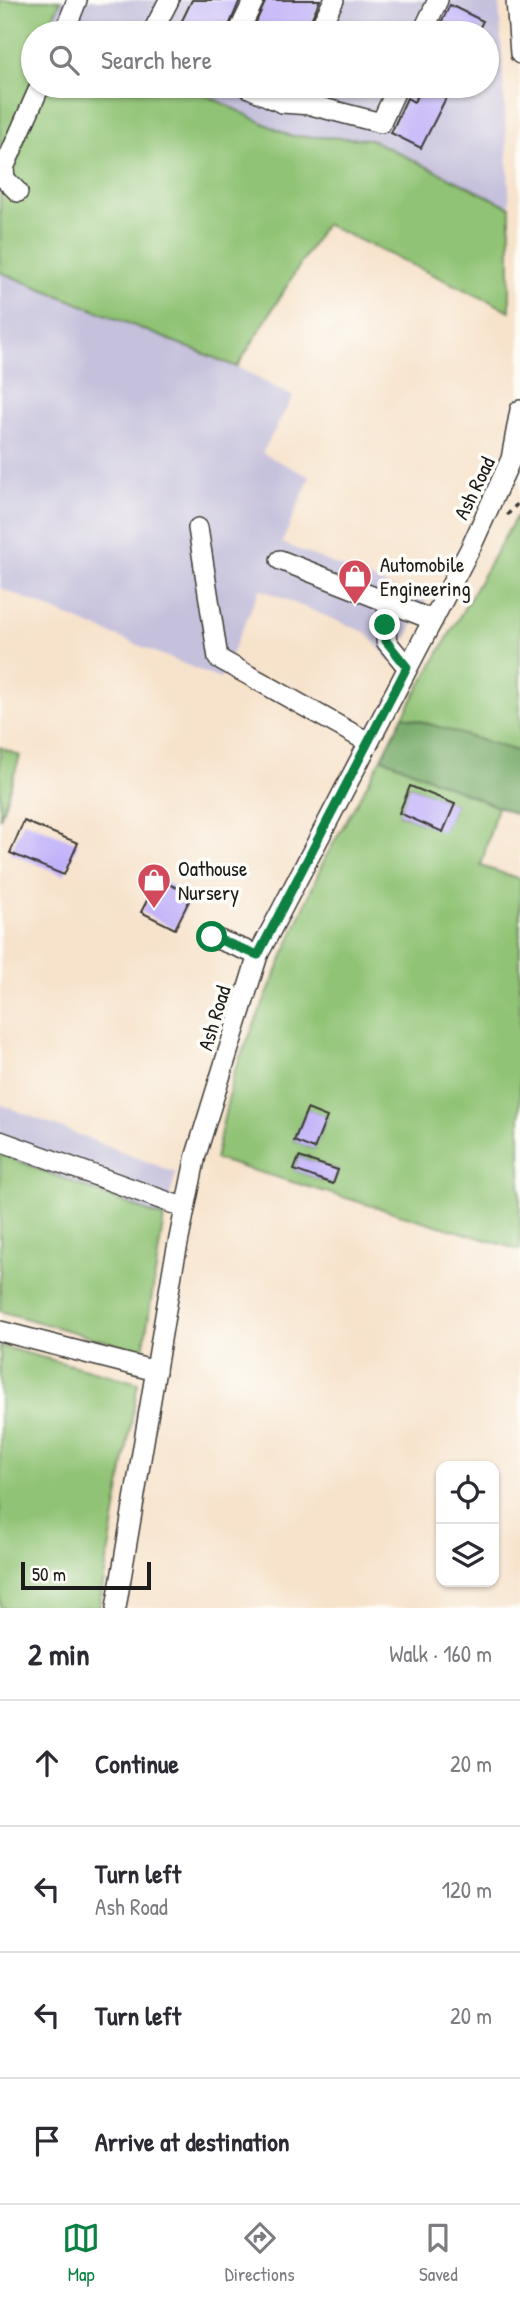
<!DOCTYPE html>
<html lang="en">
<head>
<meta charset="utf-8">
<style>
	:root { --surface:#fff; --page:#f2f2f3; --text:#2b2b33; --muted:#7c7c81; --line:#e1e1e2; --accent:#0b8043 }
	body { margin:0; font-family:"Patrick Hand",sans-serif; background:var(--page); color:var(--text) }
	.controls { position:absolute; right:21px; bottom:21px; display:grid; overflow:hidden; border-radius:14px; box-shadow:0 2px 5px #0004 }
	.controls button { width:63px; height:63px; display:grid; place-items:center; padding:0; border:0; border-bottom:2px solid var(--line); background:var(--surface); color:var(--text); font:35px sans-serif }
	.scale { position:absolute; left:21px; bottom:18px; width:130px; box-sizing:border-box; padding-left:7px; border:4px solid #1c1c1c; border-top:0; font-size:19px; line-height:24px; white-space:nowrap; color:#1c1c1c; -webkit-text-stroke:5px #fdfcf7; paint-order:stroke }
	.stop { position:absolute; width:21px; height:21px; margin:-16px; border:5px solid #0b8043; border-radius:50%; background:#fff }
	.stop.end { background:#0b8043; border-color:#fff; box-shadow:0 2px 7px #0008 }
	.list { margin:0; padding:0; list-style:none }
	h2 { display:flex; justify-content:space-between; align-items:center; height:91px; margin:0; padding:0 28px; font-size:30px }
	h2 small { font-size:23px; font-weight:400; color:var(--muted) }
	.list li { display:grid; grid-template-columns:46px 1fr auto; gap:21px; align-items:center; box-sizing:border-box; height:126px; padding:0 28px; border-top:2px solid var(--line) }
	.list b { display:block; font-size:26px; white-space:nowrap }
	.list p { margin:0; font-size:23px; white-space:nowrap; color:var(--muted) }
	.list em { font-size:23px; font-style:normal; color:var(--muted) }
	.icon { flex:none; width:38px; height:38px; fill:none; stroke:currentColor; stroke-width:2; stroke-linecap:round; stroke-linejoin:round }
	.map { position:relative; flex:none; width:520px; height:1608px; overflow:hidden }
	.search { position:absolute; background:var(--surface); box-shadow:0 2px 5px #0004; left:21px; right:21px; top:21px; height:77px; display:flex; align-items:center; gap:18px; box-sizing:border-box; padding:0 24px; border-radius:38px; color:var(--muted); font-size:26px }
	.sheet { height:595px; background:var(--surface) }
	nav { display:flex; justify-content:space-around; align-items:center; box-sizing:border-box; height:98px; border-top:2px solid var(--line); background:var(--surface); font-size:19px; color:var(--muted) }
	nav a { display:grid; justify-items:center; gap:4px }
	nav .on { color:var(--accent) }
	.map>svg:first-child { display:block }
	.industrial { fill:#c5c0db }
	.green { fill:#90c374; stroke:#567048; stroke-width:2; fill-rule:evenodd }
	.forest { fill:#74a966; stroke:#486241; stroke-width:2 }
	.building { fill:#bfaff9 }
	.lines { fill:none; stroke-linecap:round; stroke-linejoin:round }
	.minor-casing { stroke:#3d3a36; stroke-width:22 }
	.path { stroke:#3d3a36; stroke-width:3.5; stroke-dasharray:5 5; stroke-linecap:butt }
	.minor { stroke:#fff; stroke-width:19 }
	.route { stroke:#0b8043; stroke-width:9 }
	.labels { text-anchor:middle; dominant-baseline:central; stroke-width:7; stroke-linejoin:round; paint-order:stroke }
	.street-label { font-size:21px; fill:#1c1c1c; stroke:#fdfcf7 }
	.poi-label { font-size:21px; fill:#1c1c1c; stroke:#fdfcf7; text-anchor:start }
</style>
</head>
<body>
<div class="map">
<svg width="520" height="1608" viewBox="0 0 520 1608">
	<rect width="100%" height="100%" fill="#fdfcf7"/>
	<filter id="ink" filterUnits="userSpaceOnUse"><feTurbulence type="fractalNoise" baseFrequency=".0143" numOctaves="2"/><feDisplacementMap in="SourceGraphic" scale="14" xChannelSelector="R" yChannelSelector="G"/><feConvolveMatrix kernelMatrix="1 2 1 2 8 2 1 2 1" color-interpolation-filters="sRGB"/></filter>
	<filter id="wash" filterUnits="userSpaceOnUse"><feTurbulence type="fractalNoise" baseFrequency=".00686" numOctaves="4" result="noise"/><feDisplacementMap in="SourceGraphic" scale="28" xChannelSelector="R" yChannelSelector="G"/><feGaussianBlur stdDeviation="1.57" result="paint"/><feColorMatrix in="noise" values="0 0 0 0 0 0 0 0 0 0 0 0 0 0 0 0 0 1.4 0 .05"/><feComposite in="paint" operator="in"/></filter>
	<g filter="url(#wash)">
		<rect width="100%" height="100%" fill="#f7e3cc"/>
		<g class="industrial">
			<polygon points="61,0 499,0 510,207 370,139 290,136 187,86 487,86 487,33 80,33 52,20"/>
			<polygon points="0,272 237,367 293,397 262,453 310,477 282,543 426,601 392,664 367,633 260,589 220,679 0,588"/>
			<polygon points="0,1104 176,1173 164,1218 0,1154"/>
		</g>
		<g class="green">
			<polygon points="0,0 61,0 52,20 80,33 33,33 33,86 187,86 290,136 370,139 510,207 510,311 325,224 237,367 0,272"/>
			<polygon points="520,515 520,752 403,716 516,517"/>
			<polygon points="0,747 20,756 0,819"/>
			<path d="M382,758L497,807L481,866L520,879V1250L215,1159L234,1072L324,860ZM410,786L455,804L443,831L399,814ZM307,1109L327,1117L314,1149L294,1141ZM299,1157L338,1170L333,1184L294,1170Z"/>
			<polygon points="0,1154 164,1218 143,1352 0,1311"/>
			<polygon points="0,1346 138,1383 99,1608 0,1608"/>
		</g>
		<polygon class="forest" points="403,716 520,752 520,816 382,758"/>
		<g id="blocks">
			<g class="building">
				<polygon points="192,0 240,0 226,33 176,33"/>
				<polygon points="266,0 320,0 305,33 251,33"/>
				<polygon points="450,5 483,21 477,33 436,33"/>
				<polygon points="422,86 452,86 421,148 391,133 407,98 414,102"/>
				<polygon points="410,786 455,804 443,832 399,813"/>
				<polygon points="24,821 78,843 64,875 10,853"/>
				<polygon points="158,879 192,895 175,929 141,912"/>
				<polygon points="307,1109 327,1117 314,1149 294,1141"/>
				<polygon points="299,1157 338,1170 333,1184 294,1170"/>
			</g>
		</g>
	</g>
	<g filter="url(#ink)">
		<use href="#blocks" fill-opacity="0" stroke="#3d3a36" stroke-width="2"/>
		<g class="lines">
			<g class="minor-casing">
				<g id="minor">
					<polyline points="516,0 520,54"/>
					<polyline points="64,33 77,0"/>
					<polyline points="152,33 169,0"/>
					<polyline points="238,33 254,0"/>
					<polyline points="317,33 334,0"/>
					<polyline points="422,33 438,0"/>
					<polyline points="245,86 282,103 311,105 381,123 398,86"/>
					<polyline points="18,192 5,179 4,168 40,86"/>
					<polyline points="198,528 218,658 368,742"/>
					<polyline points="280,560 433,620"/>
					<polyline points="388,603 386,641 407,667"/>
					<polyline points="212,937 258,955"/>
					<polyline points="0,1141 185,1208"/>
					<polyline points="0,1331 156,1371"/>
					<polyline points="116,1608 173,1268 196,1155 258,955 472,545 511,459 520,410"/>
				</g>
			</g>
			<polyline class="path" points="507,515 520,501"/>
			<use href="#minor" class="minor"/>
		</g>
	</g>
	<g class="lines" filter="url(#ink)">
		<polyline class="route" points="212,937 258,955 407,667 386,641 385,625"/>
	</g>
	<defs>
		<g id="shop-pin" transform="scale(1.75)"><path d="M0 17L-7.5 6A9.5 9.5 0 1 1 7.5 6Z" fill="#d1495b" stroke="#fdfcf7"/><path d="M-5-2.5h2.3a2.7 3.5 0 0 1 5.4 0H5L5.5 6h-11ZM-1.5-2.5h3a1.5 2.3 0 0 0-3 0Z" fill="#fff"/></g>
	</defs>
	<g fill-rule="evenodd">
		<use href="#shop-pin" x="355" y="576"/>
		<use href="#shop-pin" x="154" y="880"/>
	</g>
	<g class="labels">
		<g class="street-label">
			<text transform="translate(474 488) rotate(-64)">Ash Road</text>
			<text transform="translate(214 1018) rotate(-73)">Ash Road</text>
		</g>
		<g class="poi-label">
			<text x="380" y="564">Automobile<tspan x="380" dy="24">Engineering</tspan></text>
			<text x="178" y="868">Oathouse<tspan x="178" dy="24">Nursery</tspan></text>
		</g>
	</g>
</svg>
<div class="controls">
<button><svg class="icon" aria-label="locate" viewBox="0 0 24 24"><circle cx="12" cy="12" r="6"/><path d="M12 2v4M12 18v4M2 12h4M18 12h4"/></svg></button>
<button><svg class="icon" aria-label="layers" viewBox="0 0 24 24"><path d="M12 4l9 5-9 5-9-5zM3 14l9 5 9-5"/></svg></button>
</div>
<div class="scale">50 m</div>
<div class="stop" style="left:212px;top:937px"></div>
<div class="stop end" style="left:385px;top:625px"></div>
<div class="search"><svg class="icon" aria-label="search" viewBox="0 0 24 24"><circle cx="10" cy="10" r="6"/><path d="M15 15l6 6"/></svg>Search here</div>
</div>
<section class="sheet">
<h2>2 min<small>Walk · 160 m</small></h2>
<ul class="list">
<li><svg class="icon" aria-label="ahead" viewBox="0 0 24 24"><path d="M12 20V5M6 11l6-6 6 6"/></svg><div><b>Continue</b></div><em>20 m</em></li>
<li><svg class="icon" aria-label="left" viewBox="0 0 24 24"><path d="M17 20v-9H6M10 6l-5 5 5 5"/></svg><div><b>Turn left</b><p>Ash Road</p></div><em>120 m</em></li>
<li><svg class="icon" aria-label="left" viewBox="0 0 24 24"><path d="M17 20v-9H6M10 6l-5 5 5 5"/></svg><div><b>Turn left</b></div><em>20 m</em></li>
<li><svg class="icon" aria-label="arrive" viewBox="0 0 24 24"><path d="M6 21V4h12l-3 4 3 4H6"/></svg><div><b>Arrive at destination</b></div></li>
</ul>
</section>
<nav>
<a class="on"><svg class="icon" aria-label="map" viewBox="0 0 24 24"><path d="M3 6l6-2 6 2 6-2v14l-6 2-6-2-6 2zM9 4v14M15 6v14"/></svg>Map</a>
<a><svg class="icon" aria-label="directions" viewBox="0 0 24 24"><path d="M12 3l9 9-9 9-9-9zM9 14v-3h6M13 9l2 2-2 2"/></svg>Directions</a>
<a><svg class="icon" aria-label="saved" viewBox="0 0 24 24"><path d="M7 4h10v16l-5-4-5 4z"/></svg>Saved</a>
</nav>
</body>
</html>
